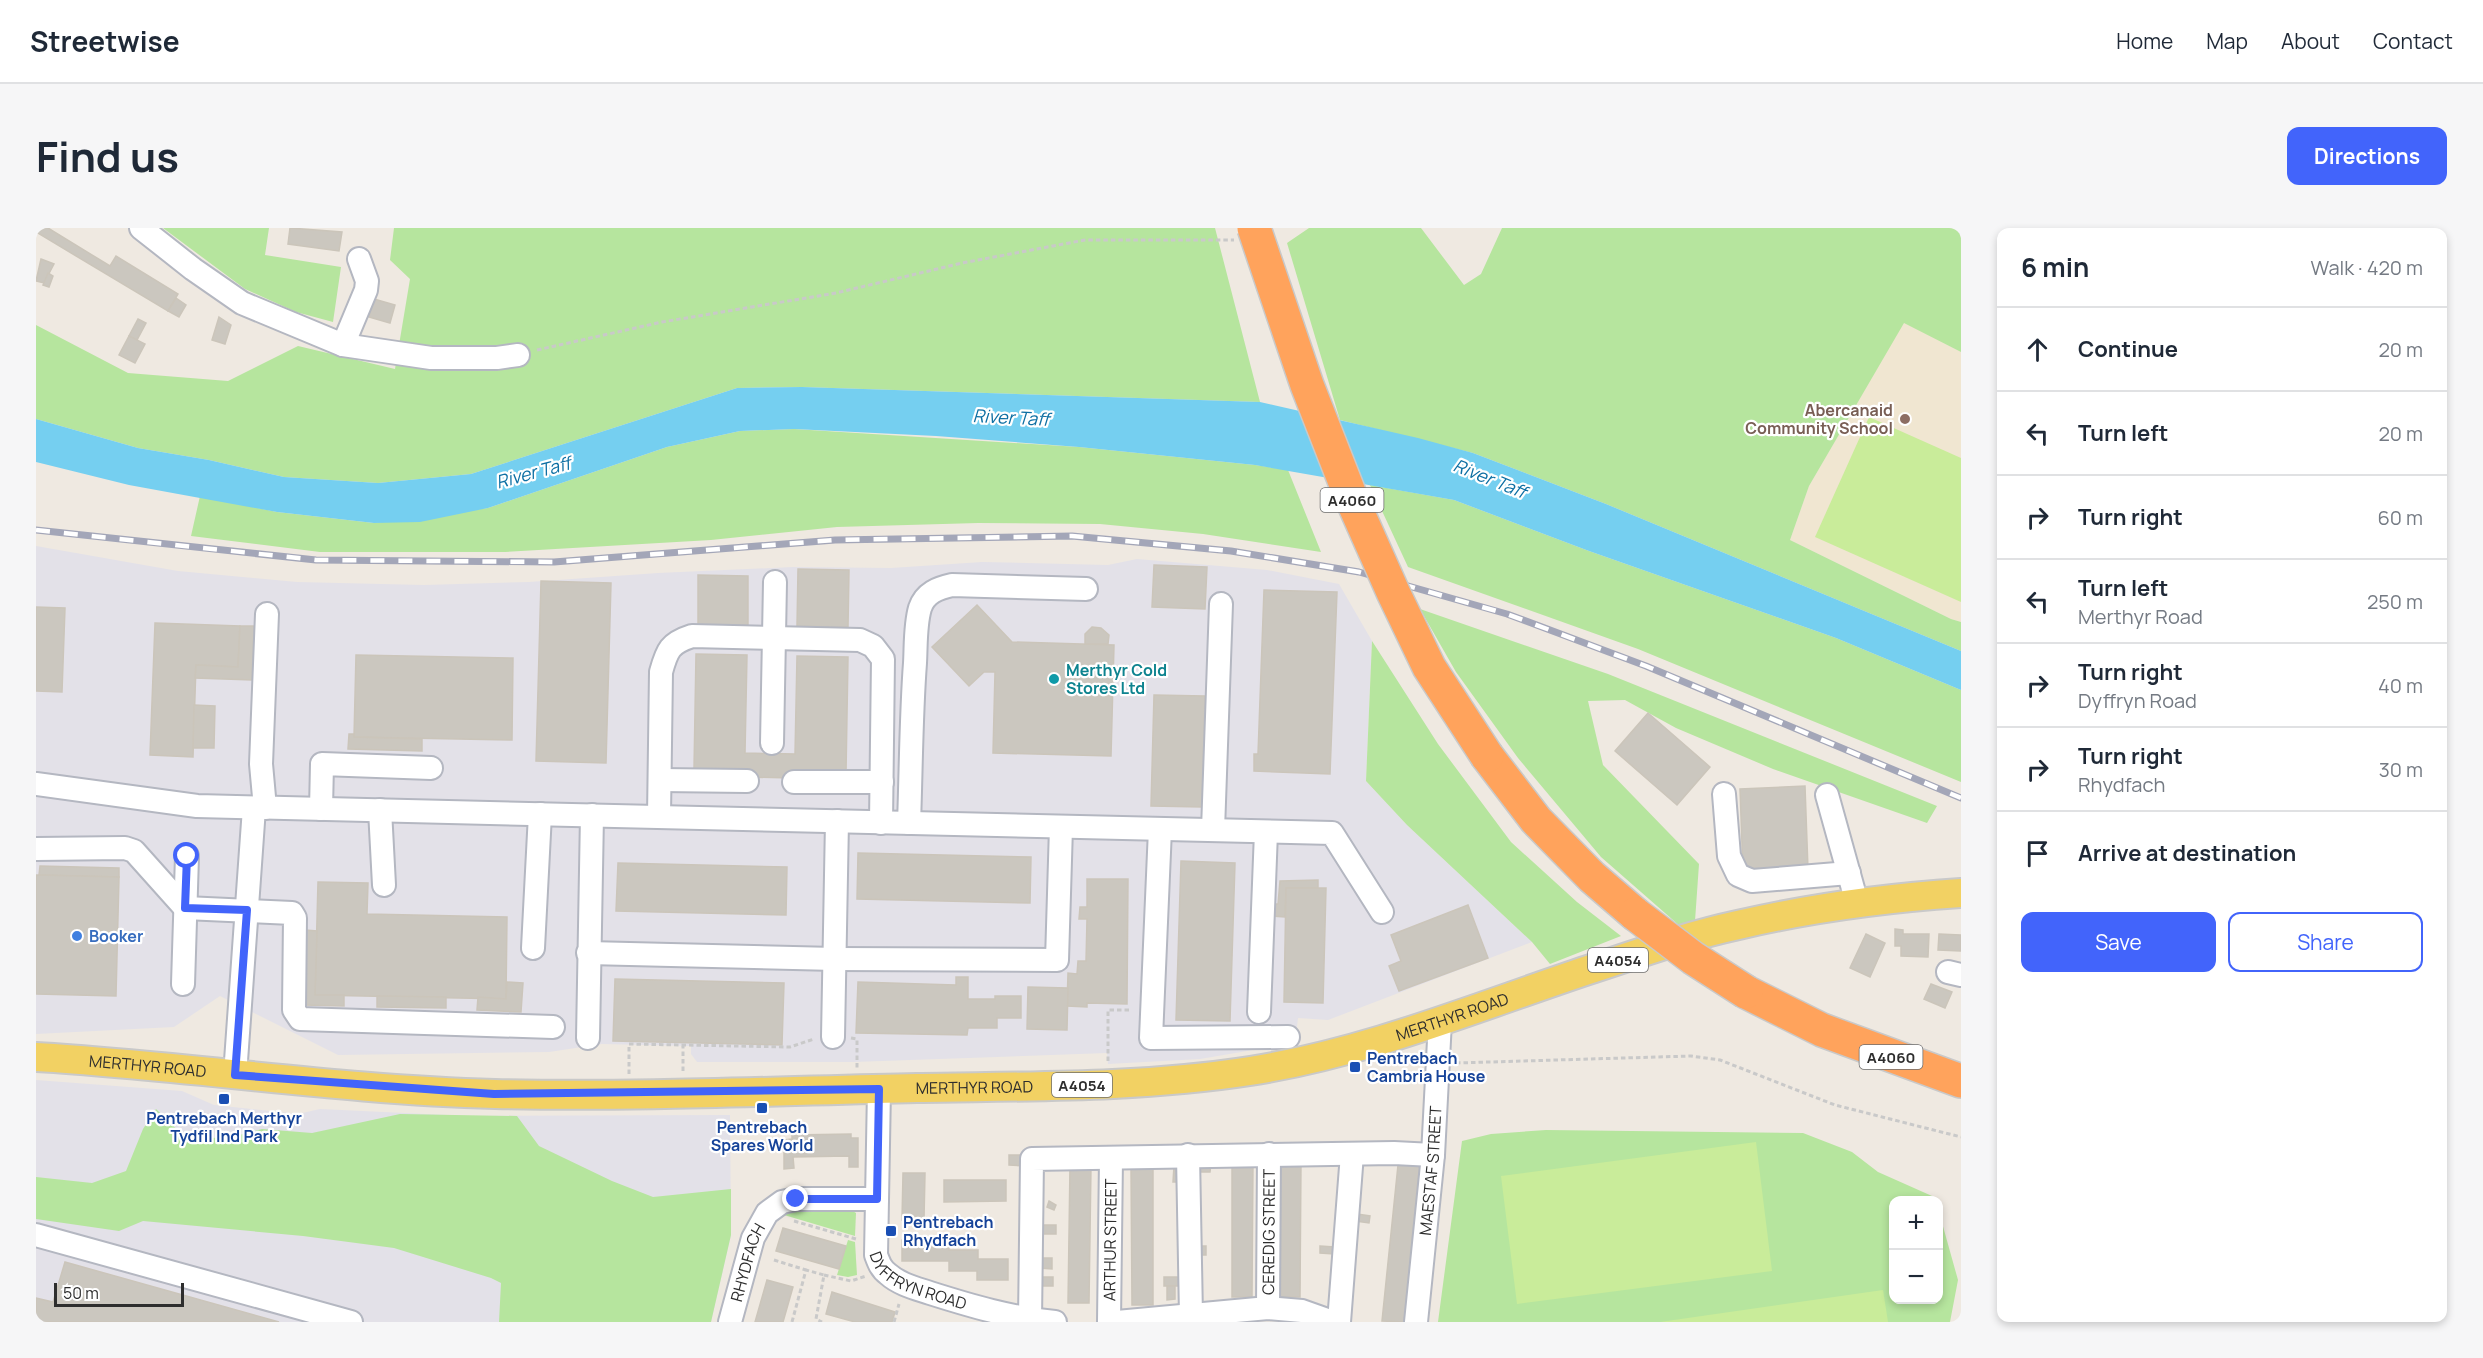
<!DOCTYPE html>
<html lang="en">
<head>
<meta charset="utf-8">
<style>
	:root { --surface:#fff; --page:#f6f6f7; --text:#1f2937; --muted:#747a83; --line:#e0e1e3; --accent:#4264fb }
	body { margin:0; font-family:Manrope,sans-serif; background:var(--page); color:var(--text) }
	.controls { position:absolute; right:18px; bottom:18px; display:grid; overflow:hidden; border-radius:12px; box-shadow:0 3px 9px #0003 }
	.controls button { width:54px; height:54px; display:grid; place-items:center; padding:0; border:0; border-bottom:2px solid var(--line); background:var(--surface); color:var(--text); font:30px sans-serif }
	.scale { position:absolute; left:18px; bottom:15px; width:130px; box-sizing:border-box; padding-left:6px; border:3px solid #2e2e2e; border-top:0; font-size:16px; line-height:21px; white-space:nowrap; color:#2e2e2e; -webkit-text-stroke:4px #fff; paint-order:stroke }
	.stop { position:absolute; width:18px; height:18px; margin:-14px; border:4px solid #4264fb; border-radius:50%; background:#fff }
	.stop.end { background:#4264fb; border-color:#fff; box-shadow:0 2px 6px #0008 }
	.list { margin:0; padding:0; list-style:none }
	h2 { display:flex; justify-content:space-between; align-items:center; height:78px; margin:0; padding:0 24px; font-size:26px }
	h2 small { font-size:20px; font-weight:400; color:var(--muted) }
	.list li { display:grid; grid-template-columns:39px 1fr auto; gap:18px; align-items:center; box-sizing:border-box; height:84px; padding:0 24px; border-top:2px solid var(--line) }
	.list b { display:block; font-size:22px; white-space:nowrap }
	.list p { margin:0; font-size:20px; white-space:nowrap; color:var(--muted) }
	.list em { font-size:20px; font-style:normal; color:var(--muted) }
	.actions { display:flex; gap:12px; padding:18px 24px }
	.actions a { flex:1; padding:14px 0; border:2px solid var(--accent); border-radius:12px; text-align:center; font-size:21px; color:var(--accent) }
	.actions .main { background:var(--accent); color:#fff }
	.icon { flex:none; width:33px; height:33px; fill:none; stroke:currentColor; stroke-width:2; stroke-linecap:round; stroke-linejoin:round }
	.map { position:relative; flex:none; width:1925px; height:1094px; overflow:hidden; border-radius:12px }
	header { display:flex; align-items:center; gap:36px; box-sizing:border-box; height:84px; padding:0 30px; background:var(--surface); border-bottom:2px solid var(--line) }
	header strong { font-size:28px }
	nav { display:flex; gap:33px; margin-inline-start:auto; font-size:21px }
	.intro { display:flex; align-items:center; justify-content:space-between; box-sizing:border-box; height:144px; padding:0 36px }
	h1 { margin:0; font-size:42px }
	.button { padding:15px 27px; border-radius:12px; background:var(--accent); color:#fff; font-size:21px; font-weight:700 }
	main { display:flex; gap:36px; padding:0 36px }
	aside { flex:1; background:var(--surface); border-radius:12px; box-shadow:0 3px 9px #0003 }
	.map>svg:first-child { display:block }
	.industrial { fill:#e3e1e8 }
	.education { fill:#f0e6d1 }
	.green { fill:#b6e59e }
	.pitch { fill:#c9ec9a }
	.water { fill:#75cff0 }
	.building { fill:#cbc7bf; stroke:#cbc5ba; stroke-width:1.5 }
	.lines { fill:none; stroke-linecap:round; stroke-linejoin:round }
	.minor-casing { stroke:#b4b7c1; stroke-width:26 }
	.major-casing { stroke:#c9c9c9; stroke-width:32 }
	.highway-casing { stroke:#c9c9c9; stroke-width:36 }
	.path { stroke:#c9c9c9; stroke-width:3; stroke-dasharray:4.5 3; stroke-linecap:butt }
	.minor { stroke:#fff; stroke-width:22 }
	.major { stroke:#f2d163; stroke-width:28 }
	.highway { stroke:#ffa35c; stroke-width:33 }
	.rail-casing { stroke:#a3a6b8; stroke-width:7 }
	.rail { stroke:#fff; stroke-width:4.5; stroke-dasharray:14; stroke-linecap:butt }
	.highway-bridge-casing { stroke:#c9c9c9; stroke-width:36; stroke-linecap:butt }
	.highway-bridge { stroke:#ffa35c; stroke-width:33 }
	.route { stroke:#4264fb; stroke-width:8 }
	.education-dot { fill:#8d6e63; stroke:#fff; stroke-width:2 }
	.culture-dot { fill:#0f9aa8; stroke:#fff; stroke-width:2 }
	.shop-dot { fill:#3f7fe0; stroke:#fff; stroke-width:2 }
	.transit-dot { fill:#1a4fb4; stroke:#fff; stroke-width:2 }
	.labels { text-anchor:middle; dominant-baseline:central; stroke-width:4.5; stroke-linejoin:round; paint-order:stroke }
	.shield { fill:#fff; stroke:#6d6d6d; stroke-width:1.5 }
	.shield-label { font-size:15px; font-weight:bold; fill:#2e2e2e }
	.education-label { font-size:16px; font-weight:bold; fill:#785e54; stroke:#fff; text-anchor:end }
	.culture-label { font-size:16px; font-weight:bold; fill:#0d838f; stroke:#fff; text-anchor:start }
	.shop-label { font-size:16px; font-weight:bold; fill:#366cbe; stroke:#fff; text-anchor:start }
	.street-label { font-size:16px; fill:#2e2e2e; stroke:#fff }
	.transit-label { font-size:16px; font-weight:bold; fill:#164399; stroke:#fff; text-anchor:start }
	.water-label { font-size:18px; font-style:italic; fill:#0d6fa3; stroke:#fff }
</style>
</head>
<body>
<header>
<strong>Streetwise</strong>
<nav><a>Home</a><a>Map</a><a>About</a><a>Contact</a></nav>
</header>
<div class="intro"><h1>Find us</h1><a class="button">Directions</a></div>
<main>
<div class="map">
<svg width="1925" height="1094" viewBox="0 0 1925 1094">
	<rect width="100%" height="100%" fill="#efe9e1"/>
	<g class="industrial">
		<polygon points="0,318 142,343 261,354 388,357 493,354 622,345 757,339 855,340 946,334 1072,337 1101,331 1231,342 1303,356 1336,413 1330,553 1371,597 1496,714 1292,792 1262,790 1259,815 1164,831 1072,836 1071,825 817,834 661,834 655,826 655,818 566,816 513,824 302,827 184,768 138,799 0,806"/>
		<polygon points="0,852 146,863 178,877 262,886 284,881 432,888 694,887 695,1007 675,1094 0,1094"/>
	</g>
	<polygon class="education" points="1868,94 1925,124 1925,394 1915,391 1754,312 1773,258"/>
	<g class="green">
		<polygon points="127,0 233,0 229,27 305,39 297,94 260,84 209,61"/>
		<polygon points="358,0 1179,0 1224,174 766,159 701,160 435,246 342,255 248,249 173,232 102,220 0,191 0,97 92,145 192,153 262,118 359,141 374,51 354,32"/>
		<polygon points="1273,0 1385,0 1428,57 1445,46 1466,0 1925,0 1925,124 1868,95 1773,258 1754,312 1915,391 1925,394 1925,423 1570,276 1437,225 1304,192 1251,15"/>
		<polygon points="758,201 1043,219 1219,237 1252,242 1285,324 1167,306 1064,296 942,295 801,299 675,312 469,324 284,324 155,308 164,268 241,284 338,295 452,280 631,219 704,203"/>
		<polygon points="1334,257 1418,272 1553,323 1800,410 1925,462 1925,554 1602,421 1372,339"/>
		<polygon points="1384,381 1572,446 1901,578 1891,595 1737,541 1640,500 1589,472 1552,473 1567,537 1663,636 1659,693 1645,699 1565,629 1482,530 1420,444"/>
		<polygon points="1336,413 1402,516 1475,614 1541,674 1585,708 1514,736 1496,714 1371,597 1330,553"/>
		<polygon points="120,881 151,911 196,909 226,901 276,905 364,886 481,888 503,918 576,953 617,969 695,961 695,1007 675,1094 463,1094 465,1055 455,1050 358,1020 267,1008 107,993 83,1003 0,991 0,949 56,955 90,943 107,901"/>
		<polygon points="1510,902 1767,905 1816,924 1842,944 1896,968 1898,972 1858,972 1858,1072 1902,1072 1903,984 1922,1052 1914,1094 1402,1094 1426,913 1455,906"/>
		<polygon points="767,981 813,981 820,985 819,1008 748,987"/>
		<polygon points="812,1012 819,1014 821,1047 812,1049 801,1047"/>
	</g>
	<g class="pitch">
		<polygon points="1833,189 1925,230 1925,374 1779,309"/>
		<polygon points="1720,914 1736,1043 1481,1076 1465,948"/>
		<polygon points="1847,1062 1852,1094 1624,1094"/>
	</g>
	<polygon class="water" points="766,159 1224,174 1382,210 1437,225 1570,276 1925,423 1925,462 1800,410 1553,323 1418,272 1219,237 1043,219 900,208 758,201 704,203 631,219 452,280 384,294 338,295 241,284 93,257 0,234 0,191 102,220 173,232 248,249 342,255 435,246 701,160"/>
	<g class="building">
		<polygon points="0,0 12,0 74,38 80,28 142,66 132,83 0,4"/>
		<polygon points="254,0 306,4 303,23 252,16"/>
		<polygon points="5,31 18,36 8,55 0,53"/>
		<polygon points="12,45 17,48 13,59 7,57"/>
		<polygon points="140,70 150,77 143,89 132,83"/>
		<polygon points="338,71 359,77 354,95 333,89"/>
		<polygon points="183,89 195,97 189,116 176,112"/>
		<polygon points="102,91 110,95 101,112 93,108"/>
		<polygon points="93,108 109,116 99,135 83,127"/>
		<polygon points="1118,337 1171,339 1169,381 1116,379"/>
		<polygon points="762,341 813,342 812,399 761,398"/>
		<polygon points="662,347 712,348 712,397 662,397"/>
		<polygon points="505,353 575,355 570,535 500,533"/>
		<polygon points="1228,362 1301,364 1294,546 1218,543 1218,526 1222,526"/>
		<polygon points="941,377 976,414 1078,417 1075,528 957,525 959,444 948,444 933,458 896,419"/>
		<polygon points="0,379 29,380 26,464 0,463"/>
		<polygon points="119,395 204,398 202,439 160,437 157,529 114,527"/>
		<polygon points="204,398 218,398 216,452 159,450 160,437 202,439"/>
		<polygon points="1056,399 1065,400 1073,407 1072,416 1049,416 1049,406"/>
		<polygon points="660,426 711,427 709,525 759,526 761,428 812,429 810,545 755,550 710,549 658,541"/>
		<polygon points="320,427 477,430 476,512 318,509"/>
		<polygon points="1118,467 1169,468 1166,579 1115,578"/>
		<polygon points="158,477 179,478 178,520 157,520"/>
		<polygon points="1612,485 1674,539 1641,577 1579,523"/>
		<polygon points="313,506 318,506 318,509 386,511 386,523 312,521"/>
		<polygon points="1769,558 1772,641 1707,644 1704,561"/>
		<polygon points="822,625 995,629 994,675 821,671"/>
		<polygon points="1145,633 1199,635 1194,793 1140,792"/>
		<polygon points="582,635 751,639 750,687 580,683"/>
		<polygon points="4,638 83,640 83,649 3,647"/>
		<polygon points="0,647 83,649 80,768 0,766"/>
		<polygon points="1051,651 1092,651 1091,776 1051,775 1051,779 1031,778 1032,745 1041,746 1042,733 1050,733 1051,691 1043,691 1044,679 1051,679"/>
		<polygon points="1282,652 1282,660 1250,660 1249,689 1233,688 1232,676 1242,676 1244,653"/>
		<polygon points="282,654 332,655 331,686 471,689 470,771 279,767"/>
		<polygon points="1250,660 1290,660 1287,775 1248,774"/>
		<polygon points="1432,677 1452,730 1363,763 1353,738 1365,733 1355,707"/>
		<polygon points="1859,701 1867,702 1867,706 1893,706 1892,729 1865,728 1865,718 1859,718"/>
		<polygon points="269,702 281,703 279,767 308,767 308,778 267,777"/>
		<polygon points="1830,706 1849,715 1834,749 1814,740"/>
		<polygon points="1903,706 1925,707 1925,723 1902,722"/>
		<polygon points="920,749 932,749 932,771 959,771 959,768 985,768 985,790 961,790 961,800 932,800 931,807 820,805 822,754 920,757"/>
		<polygon points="579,751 748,755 746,817 577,813"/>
		<polygon points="471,754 487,755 485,784 441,782 442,769 470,771"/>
		<polygon points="1895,756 1916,764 1909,780 1888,771"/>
		<polygon points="992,759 1032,760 1031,802 991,801"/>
		<polygon points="341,768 410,769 410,780 341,779"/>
		<polygon points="815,906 815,910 822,910 822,939 813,939 813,928 757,929 758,940 748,941 748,912 756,911 756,907"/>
		<polygon points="973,927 990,927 990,938 973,937"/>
		<polygon points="1196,933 1217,933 1216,1069 1196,1069"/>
		<polygon points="1245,933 1265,933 1264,1069 1243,1069"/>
		<polygon points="1384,933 1368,1094 1346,1093 1362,937 1354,936"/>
		<polygon points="1162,935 1175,936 1174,944 1162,944"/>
		<polygon points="1117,937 1117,1077 1096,1077 1095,938"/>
		<polygon points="1034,938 1055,938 1053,1075 1032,1075"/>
		<polygon points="1138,938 1145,938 1145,954 1137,954"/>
		<polygon points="867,945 889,945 888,992 866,992"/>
		<polygon points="908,952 970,952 970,973 908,974"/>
		<polygon points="1013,973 1020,977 1018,982 1011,979"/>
		<polygon points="1321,986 1334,988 1333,995 1320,993"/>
		<polygon points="1003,997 1020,997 1020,1006 1002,1006"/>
		<polygon points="747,1000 810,1018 803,1041 740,1023"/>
		<polygon points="866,1012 913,1012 913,1022 942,1022 942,1031 972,1031 972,1052 941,1052 941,1043 913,1043 913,1033 866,1033"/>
		<polygon points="1158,1018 1170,1018 1170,1027 1159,1027"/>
		<polygon points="1284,1018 1298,1019 1298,1026 1284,1025"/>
		<polygon points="1003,1030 1016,1030 1016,1041 1003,1040"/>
		<polygon points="29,1034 243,1094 0,1094 0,1070 17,1074"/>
		<rect x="1002" y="1049" width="15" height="9"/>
		<rect x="1128" y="1049" width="17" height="9"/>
		<polygon points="731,1052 757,1059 747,1094 719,1094"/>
		<polygon points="1131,1058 1139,1058 1139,1071 1131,1072"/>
		<polygon points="796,1064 859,1084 856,1094 819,1094 790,1086"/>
	</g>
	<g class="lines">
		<g class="minor-casing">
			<g id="minor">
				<polyline points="105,0 157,41 206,75 307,117 395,130 461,130 482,127"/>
				<polyline points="307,117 330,62 331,53 323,31"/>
				<polyline points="736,515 739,354"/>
				<polyline points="624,552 711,553"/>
				<polyline points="758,554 846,554"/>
				<polyline points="0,556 161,578 1296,605 1346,684"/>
				<polyline points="1688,566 1693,628 1702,647 1716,653 1813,645"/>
				<polyline points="1791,567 1821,675"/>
				<polyline points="229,580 225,536 231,386"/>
				<polyline points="285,581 286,536 395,540"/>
				<polyline points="344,582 348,657"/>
				<path d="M623,588L625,444C631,422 634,415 656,408L824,412L837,418L847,431L845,595"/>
				<path d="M873,595C875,542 875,488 879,435C880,418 879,397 884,380C889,365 902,360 916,357L1050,361"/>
				<polyline points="1124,601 1115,810 1252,809"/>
				<polyline points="1177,602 1185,376"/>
				<polyline points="0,621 89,620 98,623 149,680 256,685 259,690 258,782 264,791 517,799"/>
				<polyline points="497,720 504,586"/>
				<polyline points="552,725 799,731 1021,732 1025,599"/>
				<polyline points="1912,744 1925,747"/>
				<polyline points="147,756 151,628"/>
				<polyline points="1223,784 1230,604"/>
				<polyline points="797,809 801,593"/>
				<polyline points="552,810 556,587"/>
				<polyline points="199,847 218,580"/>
				<path id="s1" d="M843,861L840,1027C843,1035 845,1041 852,1046C863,1056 879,1060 894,1065C935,1078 976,1090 1019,1094"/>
				<polyline points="1152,927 1155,1088"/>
				<polyline points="0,1007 315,1094"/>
				<path id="s2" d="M1232,1080L1233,926"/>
				<polyline points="994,1092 996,931 1358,925 1397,927"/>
				<path id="s3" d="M694,1094L717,1010L731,985L746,974L760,971H841"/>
				<path id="s4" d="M1073,1094L1075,930"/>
				<polyline points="1081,1094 1232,1080 1266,1083 1297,1094"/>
				<polyline points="1303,1094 1316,926"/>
				<path id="s5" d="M1380,1094L1397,927L1404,793"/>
			</g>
		</g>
		<g class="major-casing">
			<g id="major">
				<path id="s6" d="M0,829C153,838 306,862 459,866C600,869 741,863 881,860C992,858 1104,860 1214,843C1330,825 1441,779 1552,742C1601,726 1651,708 1702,697C1775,680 1850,670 1925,665"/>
			</g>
		</g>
		<g class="highway-casing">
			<g id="highway">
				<polyline points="1451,528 1500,592 1556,649 1599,686"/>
				<polyline points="1710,764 1786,802 1925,853"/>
			</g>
		</g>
		<g class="path">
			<polyline points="501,122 626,94 800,65 926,35 1049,12 1198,12"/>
			<polyline points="815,810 821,811 821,840"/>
			<polyline points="1072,833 1072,782 1096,782"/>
			<polyline points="1420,835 1655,828 1684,832 1799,877 1925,909"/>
			<polyline points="647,843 647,818"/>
			<polyline points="593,846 593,816 754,819 778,811"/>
			<polyline points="758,993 820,1011"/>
			<polyline points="738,1032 770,1042"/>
			<polyline points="788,1047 815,1053 830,1048"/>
			<polyline points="756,1094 770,1042 788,1047 780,1091 786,1094"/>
			<polyline points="858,1094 863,1076"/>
		</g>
		<use href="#minor" class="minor"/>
		<use href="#major" class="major"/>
		<use href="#highway" class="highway"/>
		<g class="rail-casing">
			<polyline id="rail" points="0,302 280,332 518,334 799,312 1036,308 1195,323 1323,344 1471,386 1610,438 1925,570"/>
		</g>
		<use href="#rail" class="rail"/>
		<g class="highway-bridge-casing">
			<g id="highway-bridge">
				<polyline points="1218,0 1271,157 1314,267 1357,364 1393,439 1451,528"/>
				<polyline points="1599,686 1657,730 1710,764"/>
			</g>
		</g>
		<use href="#highway-bridge" class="highway-bridge"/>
	</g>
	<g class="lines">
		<polyline class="route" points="151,628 149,680 211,682 199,847 458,866 843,861 841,971 760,971"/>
	</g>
	<circle class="education-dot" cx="1869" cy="191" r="6"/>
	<circle class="culture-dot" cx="1018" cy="451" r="6"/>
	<circle class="shop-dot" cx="41" cy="708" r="6"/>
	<g class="transit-dot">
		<rect x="1313" y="833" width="12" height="12" rx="3"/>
		<rect x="182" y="865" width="12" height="12" rx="3"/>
		<rect x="720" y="874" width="12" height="12" rx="3"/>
		<rect x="849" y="997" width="12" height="12" rx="3"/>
	</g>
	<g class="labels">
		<g class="shield">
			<rect x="1284.5" y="260" width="63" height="24" rx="4.5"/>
			<rect x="1552" y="720" width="60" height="24" rx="4.5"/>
			<rect x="1823.5" y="817" width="63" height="24" rx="4.5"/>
			<rect x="1016" y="845" width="60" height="24" rx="4.5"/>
		</g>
		<g class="shield-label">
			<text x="1316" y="272">A4060</text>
			<text x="1582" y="732">A4054</text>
			<text x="1855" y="829">A4060</text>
			<text x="1046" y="857">A4054</text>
		</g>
		<g class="education-label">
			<text x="1857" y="182">Abercanaid<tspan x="1857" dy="18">Community School</tspan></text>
		</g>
		<g class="culture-label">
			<text x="1030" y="442">Merthyr Cold<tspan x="1030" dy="18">Stores Ltd</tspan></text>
		</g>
		<g class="shop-label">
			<text x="53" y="708">Booker</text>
		</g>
		<g class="street-label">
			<text stroke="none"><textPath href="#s6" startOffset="1426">MERTHYR ROAD</textPath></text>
			<text stroke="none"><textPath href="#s6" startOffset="112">MERTHYR ROAD</textPath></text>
			<text stroke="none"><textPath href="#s6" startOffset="940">MERTHYR ROAD</textPath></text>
			<text stroke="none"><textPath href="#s5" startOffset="152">MAESTAF STREET</textPath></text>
			<text stroke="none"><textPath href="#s2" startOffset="76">CEREDIG STREET</textPath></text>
			<text stroke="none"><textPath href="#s4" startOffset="82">ARTHUR STREET</textPath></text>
			<text stroke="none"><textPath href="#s3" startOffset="62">RHYDFACH</textPath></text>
			<text stroke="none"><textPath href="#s1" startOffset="218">DYFFRYN ROAD</textPath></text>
		</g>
		<g class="transit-label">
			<text x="1331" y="830">Pentrebach<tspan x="1331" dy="18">Cambria House</tspan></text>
			<text x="188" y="890" text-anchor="middle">Pentrebach Merthyr<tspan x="188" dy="18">Tydfil Ind Park</tspan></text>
			<text x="726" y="899" text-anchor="middle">Pentrebach<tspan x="726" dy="18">Spares World</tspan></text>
			<text x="867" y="994">Pentrebach<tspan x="867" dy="18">Rhydfach</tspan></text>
		</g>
		<g class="water-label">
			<text transform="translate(975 189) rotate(3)">River Taff</text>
			<text transform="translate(497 244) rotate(-15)">River Taff</text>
			<text transform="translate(1454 250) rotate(22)">River Taff</text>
		</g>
	</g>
</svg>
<div class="controls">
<button>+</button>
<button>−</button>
</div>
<div class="scale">50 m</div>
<div class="stop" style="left:151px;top:628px"></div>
<div class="stop end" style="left:760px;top:971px"></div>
</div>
<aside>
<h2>6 min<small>Walk · 420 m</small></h2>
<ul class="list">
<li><svg class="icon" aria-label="ahead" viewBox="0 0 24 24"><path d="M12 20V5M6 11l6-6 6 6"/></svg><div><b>Continue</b></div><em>20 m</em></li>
<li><svg class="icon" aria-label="left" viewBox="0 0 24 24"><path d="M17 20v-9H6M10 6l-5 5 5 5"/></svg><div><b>Turn left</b></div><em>20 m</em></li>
<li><svg class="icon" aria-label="right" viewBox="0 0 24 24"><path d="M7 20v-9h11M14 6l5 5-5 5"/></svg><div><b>Turn right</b></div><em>60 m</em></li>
<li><svg class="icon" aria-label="left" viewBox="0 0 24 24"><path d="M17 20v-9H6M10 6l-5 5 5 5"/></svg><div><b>Turn left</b><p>Merthyr Road</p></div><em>250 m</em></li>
<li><svg class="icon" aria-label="right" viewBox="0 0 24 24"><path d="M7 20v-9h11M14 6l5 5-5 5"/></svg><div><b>Turn right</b><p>Dyffryn Road</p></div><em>40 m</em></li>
<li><svg class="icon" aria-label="right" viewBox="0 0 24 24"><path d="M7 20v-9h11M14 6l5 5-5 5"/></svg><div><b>Turn right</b><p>Rhydfach</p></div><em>30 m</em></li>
<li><svg class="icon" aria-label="arrive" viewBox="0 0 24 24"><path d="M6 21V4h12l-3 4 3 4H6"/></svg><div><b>Arrive at destination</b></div></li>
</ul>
<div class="actions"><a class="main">Save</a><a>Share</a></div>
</aside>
</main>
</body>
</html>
